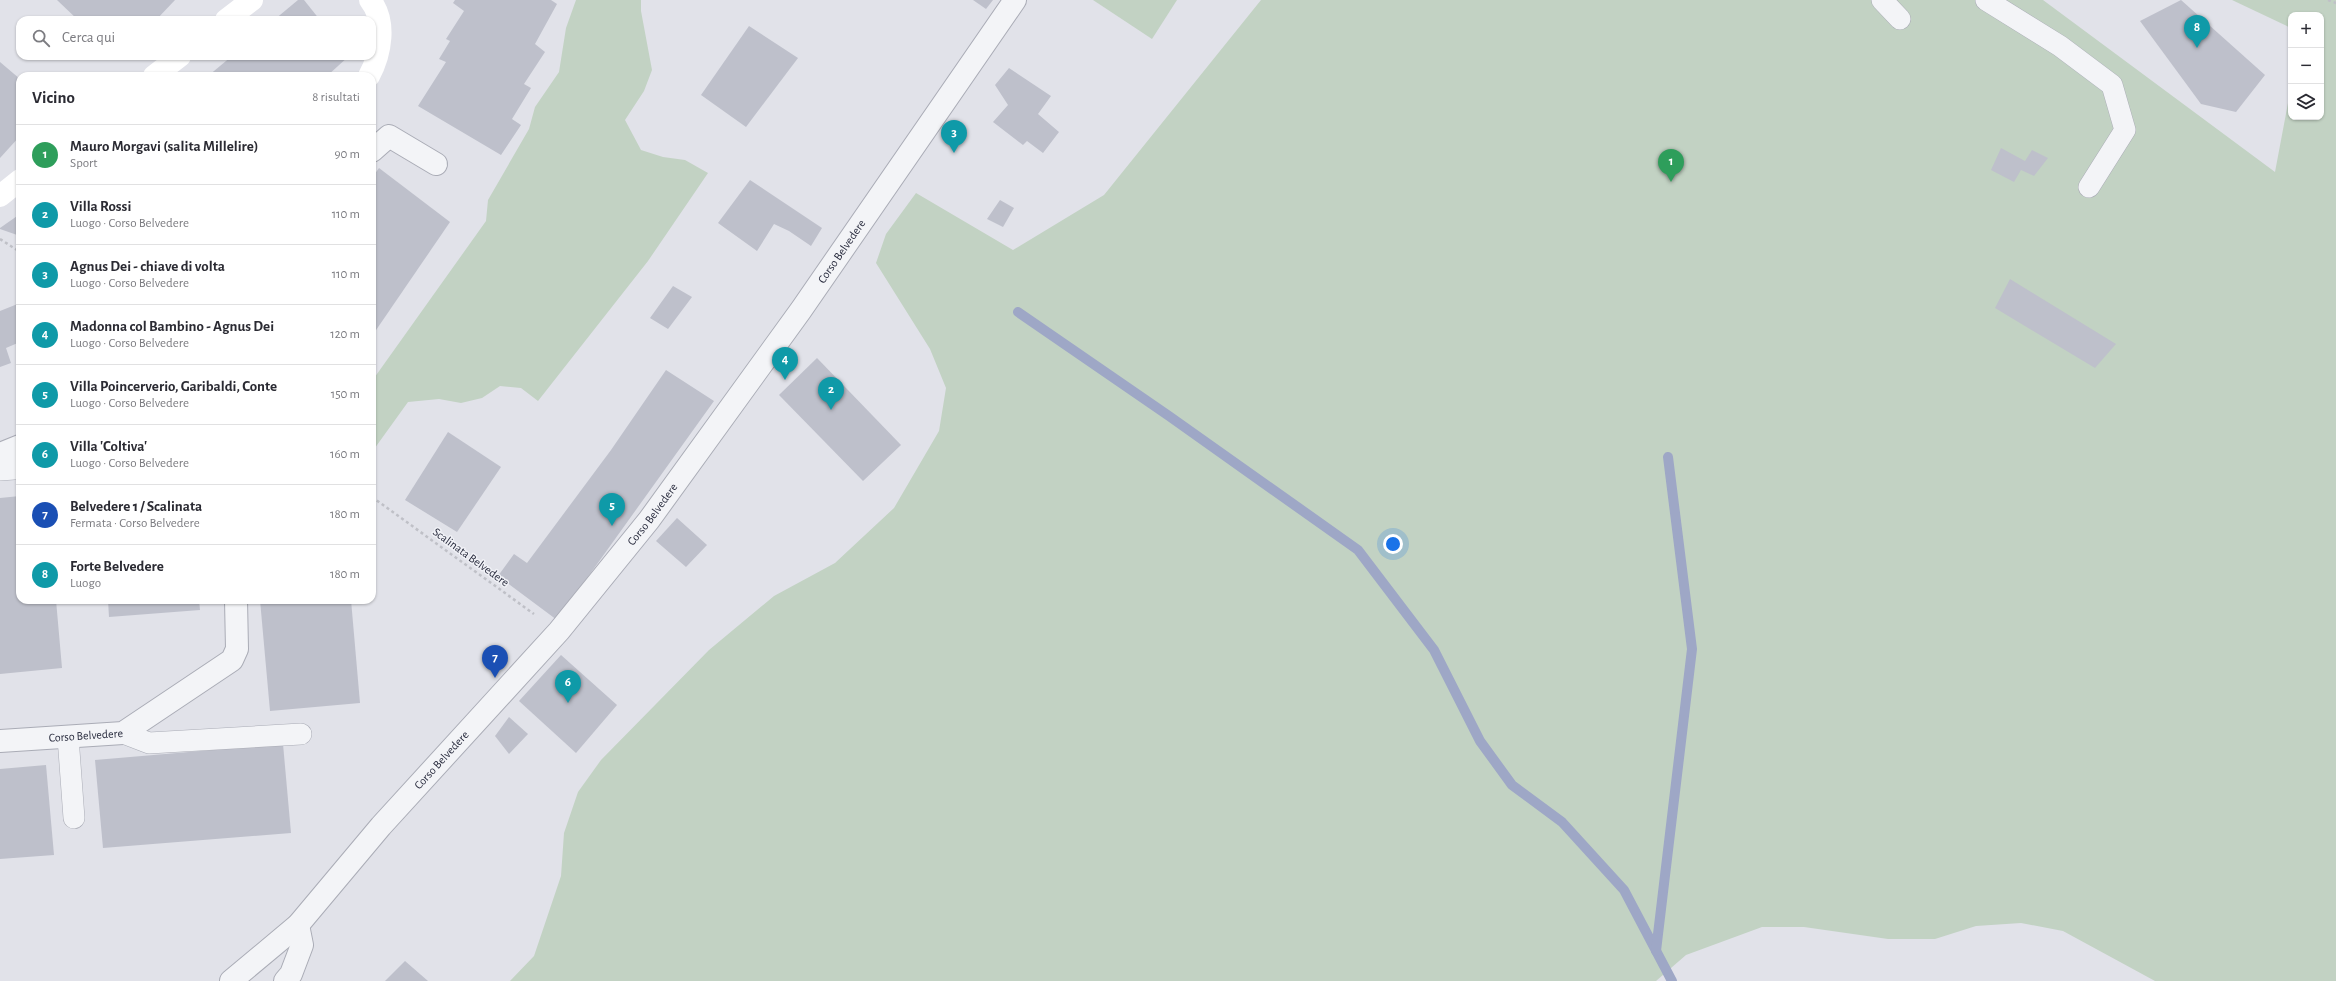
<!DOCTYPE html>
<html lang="it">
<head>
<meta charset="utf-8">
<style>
	:root { --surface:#fff; --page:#f7f7f7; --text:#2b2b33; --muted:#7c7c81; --line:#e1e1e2; --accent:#1a73e8 }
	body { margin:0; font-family:"Alegreya Sans",sans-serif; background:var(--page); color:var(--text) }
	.controls { position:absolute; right:12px; top:12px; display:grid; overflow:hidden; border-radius:8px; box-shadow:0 1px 3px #0004 }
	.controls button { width:36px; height:36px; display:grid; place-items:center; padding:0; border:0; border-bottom:1px solid var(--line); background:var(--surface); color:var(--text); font:20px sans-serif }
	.you { position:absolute; left:1393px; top:544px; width:14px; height:14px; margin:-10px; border:3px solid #fff; border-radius:50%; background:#1a73e8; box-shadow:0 0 0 6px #1a73e833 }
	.badge { display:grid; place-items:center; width:26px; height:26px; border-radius:50%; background:var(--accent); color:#fff; font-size:13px; font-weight:700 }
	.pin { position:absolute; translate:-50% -33px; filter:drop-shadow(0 1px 2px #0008) }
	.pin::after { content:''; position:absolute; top:21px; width:14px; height:12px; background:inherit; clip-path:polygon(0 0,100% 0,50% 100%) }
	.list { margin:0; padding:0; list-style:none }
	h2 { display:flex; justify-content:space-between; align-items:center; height:52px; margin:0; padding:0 16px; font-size:17px }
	h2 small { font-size:13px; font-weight:400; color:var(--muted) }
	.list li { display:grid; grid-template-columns:26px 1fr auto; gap:12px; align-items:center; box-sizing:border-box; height:60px; padding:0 16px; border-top:1px solid var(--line) }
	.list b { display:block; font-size:15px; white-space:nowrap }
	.list p { margin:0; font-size:13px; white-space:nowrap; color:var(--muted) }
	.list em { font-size:13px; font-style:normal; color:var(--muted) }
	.icon { flex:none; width:22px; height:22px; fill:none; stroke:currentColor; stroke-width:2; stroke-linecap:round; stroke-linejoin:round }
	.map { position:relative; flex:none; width:2336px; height:981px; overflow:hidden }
	.search { position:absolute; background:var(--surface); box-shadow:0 1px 3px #0004; left:16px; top:16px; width:360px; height:44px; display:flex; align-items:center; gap:10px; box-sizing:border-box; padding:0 14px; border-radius:12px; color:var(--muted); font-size:15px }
	.panel { position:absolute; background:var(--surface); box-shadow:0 1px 3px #0004; left:16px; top:72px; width:360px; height:532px; border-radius:12px }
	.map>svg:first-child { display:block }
	.green { fill:#c2d2c3 }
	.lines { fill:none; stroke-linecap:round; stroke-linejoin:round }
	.stream { stroke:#9ea7c6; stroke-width:10 }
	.building { fill:#bec0cb }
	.lane-casing { stroke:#aaacb6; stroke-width:22 }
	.street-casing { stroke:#aaacb6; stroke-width:24 }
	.path { stroke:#bfc0c7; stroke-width:2.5; stroke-dasharray:3 3; stroke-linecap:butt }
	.lane { stroke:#f3f4f7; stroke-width:21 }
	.street { stroke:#f3f4f7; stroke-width:22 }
	.secondary { stroke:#fff; stroke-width:22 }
	.labels { text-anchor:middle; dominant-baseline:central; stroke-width:3; stroke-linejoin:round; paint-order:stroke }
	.street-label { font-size:12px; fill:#2a2d3f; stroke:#f0f1f6 }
</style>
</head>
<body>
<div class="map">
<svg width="2336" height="981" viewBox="0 0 2336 981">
	<rect width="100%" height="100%" fill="#e1e2e9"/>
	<g class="green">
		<polygon points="576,0 641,0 641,11 652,70 644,91 625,120 641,150 663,157 685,160 708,173 648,261 538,401 521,388 500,386 482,398 461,403 439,399 408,402 372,452 372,381 486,221 488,200 529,129 535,107 559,72 566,28"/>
		<polygon points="1093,0 1177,0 1152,39"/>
		<polygon points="1261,0 2043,0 2275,172 2291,87 2291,117 2321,117 2321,15 2291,15 2291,28 2232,0 2336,0 2336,981 2155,981 2063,931 2021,923 1976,926 1935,939 1888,939 1804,927 1762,927 1686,955 1656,981 510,981 534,956 561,876 564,833 578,792 601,760 709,650 774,596 835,563 894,508 939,431 946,388 930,349 876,263 886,234 916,193 1013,250 1104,195"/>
	</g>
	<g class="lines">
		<g class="stream">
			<polyline points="1018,312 1169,416 1358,550 1434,650 1480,741 1512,785 1562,822 1624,890 1672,981"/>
			<polyline points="1656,951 1692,649 1668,457"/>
		</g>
	</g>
	<g class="building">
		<polygon points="57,0 175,0 156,20 78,20"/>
		<polygon points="298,0 304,0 320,20 274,20"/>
		<polygon points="455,0 551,0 557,4 535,44 545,52 524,84 531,88 512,119 521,125 501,155 418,106 446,62 439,59 450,41 446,39 464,11 453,3"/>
		<polygon points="973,0 993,0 986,9"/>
		<polygon points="2181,0 2265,75 2236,112 2201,104 2140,21"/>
		<polygon points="749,26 798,58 746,127 701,95"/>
		<polygon points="232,56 349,56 327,76 208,76"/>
		<polygon points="0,62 20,79 20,136 0,158"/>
		<polygon points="1009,68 1051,96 1038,114 1059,132 1043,153 1027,141 1023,145 993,122 1008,105 995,85"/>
		<polygon points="2001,148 2025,161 2032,150 2048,158 2034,176 2021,170 2014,182 1991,170"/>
		<polygon points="379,168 450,222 372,336 372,178"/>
		<polygon points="750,180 822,228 811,246 789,231 774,224 757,251 718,223"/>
		<polygon points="1000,200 1014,208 1003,227 987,219"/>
		<polygon points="20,214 20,236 0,229 0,228"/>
		<polygon points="2010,279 2116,344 2095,368 1995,308"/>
		<polygon points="673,286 692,297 668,329 650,318"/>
		<polygon points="20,303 20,342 6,348 11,363 0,367 0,311"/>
		<polygon points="817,358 901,445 863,481 779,395"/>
		<polygon points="666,370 714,401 557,620 498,576 514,554 527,563 611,450"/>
		<polygon points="448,432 501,467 457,532 405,500"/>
		<polygon points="20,496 20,600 56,600 62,668 0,674 0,498"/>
		<polygon points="677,518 707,545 686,567 656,541"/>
		<polygon points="108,600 199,600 200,610 109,617"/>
		<polygon points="260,600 351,600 360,703 270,711"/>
		<polygon points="561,655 617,705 576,753 519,701"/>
		<polygon points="509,717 528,734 509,754 495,736"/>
		<polygon points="283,744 291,833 103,848 95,760"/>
		<polygon points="46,765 54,855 0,859 0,769"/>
		<polygon points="405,961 428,981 385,981"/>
	</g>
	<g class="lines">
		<g class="lane-casing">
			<g id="lane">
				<polyline points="1882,0 1900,19"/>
				<polyline points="1986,0 2060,46 2112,85 2125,130 2089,187"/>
				<polyline points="0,470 14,469 20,466"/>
				<polyline points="123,733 149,743 301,734"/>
				<polyline points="68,737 74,818"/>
			</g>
		</g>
		<g class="street-casing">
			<g id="street">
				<polyline points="372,151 389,136 436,164"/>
				<polyline points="0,454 20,446"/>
				<path id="s1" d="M0,741L123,733L232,660L237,649L236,600"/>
				<path id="s2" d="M231,981L298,925L381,826L559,631L649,520L801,310L1015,0"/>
				<polyline points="285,981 291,974 302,945 298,925"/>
			</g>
		</g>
		<g class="path">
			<polyline points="2328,0 2336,3"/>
			<polyline points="0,239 20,252"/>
			<polyline points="372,497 534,614"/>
		</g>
		<use href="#lane" class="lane"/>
		<use href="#street" class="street"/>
		<g class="secondary">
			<polyline points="226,20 252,0"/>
			<polyline points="154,76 180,56"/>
			<path d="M369,76C381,54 387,21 370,0"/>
			<polyline points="0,196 20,180"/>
		</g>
	</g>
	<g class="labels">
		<g class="street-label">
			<text stroke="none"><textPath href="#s2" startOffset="954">Corso Belvedere</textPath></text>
			<text stroke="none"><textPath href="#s2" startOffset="630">Corso Belvedere</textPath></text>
			<text transform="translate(471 557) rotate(36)">Scalinata Belvedere</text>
			<text stroke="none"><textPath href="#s1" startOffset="86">Corso Belvedere</textPath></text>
			<text stroke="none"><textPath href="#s2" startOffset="306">Corso Belvedere</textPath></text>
		</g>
	</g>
</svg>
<div class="controls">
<button>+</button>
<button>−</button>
<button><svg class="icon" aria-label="layers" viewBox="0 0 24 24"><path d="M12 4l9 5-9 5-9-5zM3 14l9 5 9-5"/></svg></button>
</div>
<div class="you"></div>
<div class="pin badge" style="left:1671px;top:182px;background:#2e9e5b">1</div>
<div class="pin badge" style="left:831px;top:410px;background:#0f9aa8">2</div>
<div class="pin badge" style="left:954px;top:153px;background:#0f9aa8">3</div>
<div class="pin badge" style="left:785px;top:380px;background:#0f9aa8">4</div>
<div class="pin badge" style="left:612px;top:526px;background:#0f9aa8">5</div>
<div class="pin badge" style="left:568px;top:703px;background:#0f9aa8">6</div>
<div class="pin badge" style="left:495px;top:678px;background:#1a4fb4">7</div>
<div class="pin badge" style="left:2197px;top:48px;background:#0f9aa8">8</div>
<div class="search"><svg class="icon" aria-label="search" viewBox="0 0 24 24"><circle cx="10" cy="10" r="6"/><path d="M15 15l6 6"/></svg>Cerca qui</div>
<section class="panel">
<h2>Vicino<small>8 risultati</small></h2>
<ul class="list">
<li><span class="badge" style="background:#2e9e5b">1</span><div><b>Mauro Morgavi (salita Millelire)</b><p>Sport</p></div><em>90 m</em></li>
<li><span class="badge" style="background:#0f9aa8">2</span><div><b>Villa Rossi</b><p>Luogo · Corso Belvedere</p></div><em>110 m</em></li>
<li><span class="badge" style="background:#0f9aa8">3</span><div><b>Agnus Dei - chiave di volta</b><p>Luogo · Corso Belvedere</p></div><em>110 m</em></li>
<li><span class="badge" style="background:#0f9aa8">4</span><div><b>Madonna col Bambino - Agnus Dei</b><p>Luogo · Corso Belvedere</p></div><em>120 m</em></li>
<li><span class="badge" style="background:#0f9aa8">5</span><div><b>Villa Poincerverio, Garibaldi, Conte</b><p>Luogo · Corso Belvedere</p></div><em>150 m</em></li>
<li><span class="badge" style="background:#0f9aa8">6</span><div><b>Villa 'Coltiva'</b><p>Luogo · Corso Belvedere</p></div><em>160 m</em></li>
<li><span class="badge" style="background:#1a4fb4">7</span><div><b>Belvedere 1 / Scalinata</b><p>Fermata · Corso Belvedere</p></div><em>180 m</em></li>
<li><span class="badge" style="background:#0f9aa8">8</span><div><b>Forte Belvedere</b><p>Luogo</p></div><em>180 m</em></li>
</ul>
</section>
</div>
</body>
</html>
